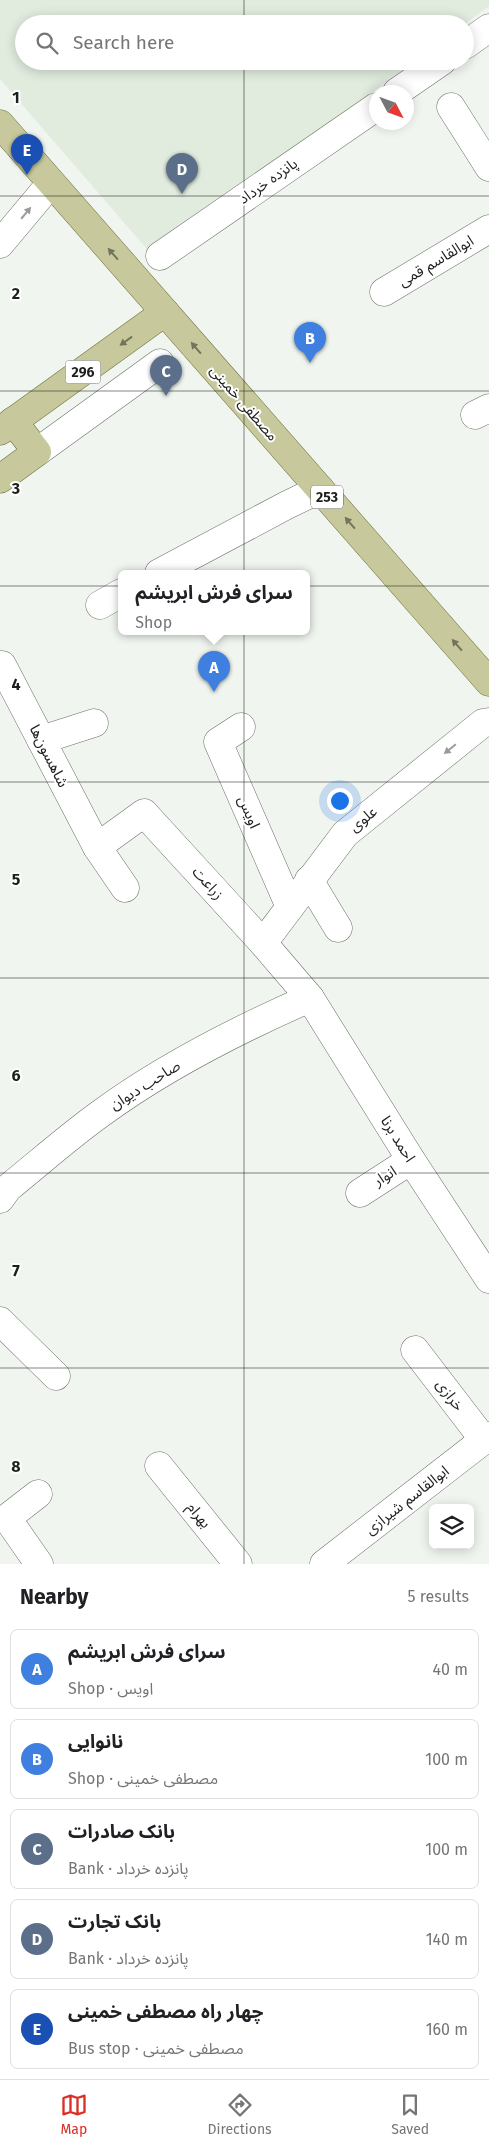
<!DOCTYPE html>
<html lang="en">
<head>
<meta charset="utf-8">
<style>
	:root { --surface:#fff; --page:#f6f6f6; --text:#202124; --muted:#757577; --line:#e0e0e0; --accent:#d93025 }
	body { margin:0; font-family:"Fira Sans","Noto Sans Arabic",sans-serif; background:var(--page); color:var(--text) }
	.controls { position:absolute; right:15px; bottom:15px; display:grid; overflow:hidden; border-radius:8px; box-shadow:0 2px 12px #0003 }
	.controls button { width:45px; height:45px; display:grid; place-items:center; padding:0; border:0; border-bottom:1px solid var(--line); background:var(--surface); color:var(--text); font:25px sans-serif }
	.compass { position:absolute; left:369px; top:85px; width:45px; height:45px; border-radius:50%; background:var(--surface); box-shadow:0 2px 12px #0003; rotate:131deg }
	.you { position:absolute; left:339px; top:800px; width:18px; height:18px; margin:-12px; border:4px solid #fff; border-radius:50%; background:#1a73e8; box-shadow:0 0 0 8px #1a73e833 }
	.badge { display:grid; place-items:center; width:32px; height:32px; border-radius:50%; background:var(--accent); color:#fff; font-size:16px; font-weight:700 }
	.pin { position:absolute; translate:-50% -41px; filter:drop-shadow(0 1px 2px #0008) }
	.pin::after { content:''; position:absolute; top:26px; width:18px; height:15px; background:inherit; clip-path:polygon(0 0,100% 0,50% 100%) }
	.popup { position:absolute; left:118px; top:570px; width:192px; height:65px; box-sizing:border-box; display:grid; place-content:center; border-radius:8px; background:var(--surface); filter:drop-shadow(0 1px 4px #0005); font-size:16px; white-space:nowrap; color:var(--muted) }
	.popup b { font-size:19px; color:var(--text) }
	.popup::after { content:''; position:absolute; left:50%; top:100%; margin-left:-10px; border:10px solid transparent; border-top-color:var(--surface) }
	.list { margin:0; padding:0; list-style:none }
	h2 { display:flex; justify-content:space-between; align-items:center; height:65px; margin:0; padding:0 20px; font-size:21px }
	h2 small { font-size:16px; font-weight:400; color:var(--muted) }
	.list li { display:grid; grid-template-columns:32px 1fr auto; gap:15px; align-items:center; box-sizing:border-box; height:80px; margin:0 10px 10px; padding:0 10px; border:1px solid var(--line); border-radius:8px }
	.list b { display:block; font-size:19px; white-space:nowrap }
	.list p { margin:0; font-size:16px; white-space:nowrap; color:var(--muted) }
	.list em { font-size:16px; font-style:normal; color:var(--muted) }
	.icon { flex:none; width:28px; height:28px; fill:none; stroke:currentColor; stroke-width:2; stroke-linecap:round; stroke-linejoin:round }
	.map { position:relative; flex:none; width:489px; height:1564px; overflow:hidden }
	.search { position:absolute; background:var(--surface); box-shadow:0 2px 12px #0003; left:15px; right:15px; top:15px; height:55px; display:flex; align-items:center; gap:12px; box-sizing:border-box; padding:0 18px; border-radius:28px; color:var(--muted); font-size:19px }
	.sheet { height:515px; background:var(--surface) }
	nav { display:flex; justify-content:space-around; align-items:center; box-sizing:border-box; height:70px; border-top:1px solid var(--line); background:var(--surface); font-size:14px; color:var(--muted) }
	nav a { display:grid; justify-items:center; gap:2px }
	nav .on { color:var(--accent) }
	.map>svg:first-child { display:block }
	.built { fill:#e1ebde }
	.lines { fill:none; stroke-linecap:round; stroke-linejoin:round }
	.minor-casing { stroke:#6b7069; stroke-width:29 }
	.major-casing { stroke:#737544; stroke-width:29 }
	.minor { stroke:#fff; stroke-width:28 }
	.major { stroke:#c7c89b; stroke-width:28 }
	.oneway { fill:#9a9b9a }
	.oneway2 { fill:#72745c }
	.grid { fill:none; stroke:#1e201e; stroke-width:1; stroke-opacity:0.55 }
	.labels { text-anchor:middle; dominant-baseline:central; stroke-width:4; stroke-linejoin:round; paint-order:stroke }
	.shield { fill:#fff; stroke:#626362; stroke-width:1 }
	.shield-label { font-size:14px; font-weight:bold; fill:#1e201e }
	.street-label { font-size:15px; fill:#1e201e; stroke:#fff }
	.grid-label { font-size:16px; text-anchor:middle; font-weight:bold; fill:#1e201e; stroke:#fff; stroke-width:4; stroke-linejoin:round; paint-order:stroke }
</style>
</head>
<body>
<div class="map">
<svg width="489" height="1564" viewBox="0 0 489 1564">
	<rect width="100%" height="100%" fill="#f0f6ef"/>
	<polygon class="built" points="0,0 489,0 489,6 465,24 24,24 24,61 414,61 152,255 0,79"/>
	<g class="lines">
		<g class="minor-casing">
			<g id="minor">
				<polyline points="465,45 489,28"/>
				<polyline points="397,92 442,61"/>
				<polyline points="451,107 489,167"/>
				<polyline points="0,244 51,183"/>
				<polyline points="160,256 376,107"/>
				<polyline points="384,292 489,229"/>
				<polyline points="475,415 489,408"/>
				<polyline points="37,452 160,363"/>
				<polyline points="159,573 287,505 320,489"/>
				<polyline points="100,605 121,593"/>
				<polyline points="2,665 97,847 125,888"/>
				<polyline points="241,727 218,742 290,907"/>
				<polyline points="41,740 94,723"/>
				<polyline points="97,847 144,813 263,943 310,998 411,1160 489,1279"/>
				<polyline points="309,880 338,928"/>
				<polyline points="263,943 345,834 483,723 489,722"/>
				<polyline points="360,1193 411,1160"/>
				<path d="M0,1199L8,1188C39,1163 68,1137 100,1114C164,1067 237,1030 310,998"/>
				<polyline points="0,1321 56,1376"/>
				<polyline points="415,1350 484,1440"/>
				<polyline points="159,1466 238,1564"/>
				<polyline points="38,1494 7,1518 39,1564"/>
				<polyline points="324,1564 489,1436"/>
			</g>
		</g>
		<g class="major-casing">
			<g id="major">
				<polyline points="0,124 489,682"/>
				<polyline points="0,431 165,312"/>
				<polyline points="0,479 37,452 13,421"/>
			</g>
		</g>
		<use href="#minor" class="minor"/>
		<use href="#major" class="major"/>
	</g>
	<defs><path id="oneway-solid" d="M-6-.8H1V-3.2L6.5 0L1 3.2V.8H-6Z" transform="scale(1.25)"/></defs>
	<g class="oneway">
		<use href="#oneway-solid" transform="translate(26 213) rotate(-50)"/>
		<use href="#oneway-solid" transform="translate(450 749) rotate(141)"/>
	</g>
	<g class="oneway2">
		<use href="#oneway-solid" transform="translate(113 254) rotate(-131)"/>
		<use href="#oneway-solid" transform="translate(126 341) rotate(144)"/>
		<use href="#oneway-solid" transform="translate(196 348) rotate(-131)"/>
		<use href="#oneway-solid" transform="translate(350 523) rotate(-131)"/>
		<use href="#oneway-solid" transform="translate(457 645) rotate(-131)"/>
	</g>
	<path class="grid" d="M244,0V24M244,61V1564M0,196H489M0,391H489M0,586H489M0,782H489M0,978H489M0,1173H489M0,1368H489"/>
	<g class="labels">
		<g class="shield">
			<rect x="65.5" y="360.5" width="35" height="23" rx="4"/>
			<rect x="311" y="485.5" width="32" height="23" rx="4"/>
		</g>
		<g class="shield-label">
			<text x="83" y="372">296</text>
			<text x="327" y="497">253</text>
		</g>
		<g class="street-label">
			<text transform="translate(268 181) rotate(-35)">پانزده خرداد</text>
			<text transform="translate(436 261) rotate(-31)">ابوالقاسم قمی</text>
			<text transform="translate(244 403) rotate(49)">مصطفی خمینی</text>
			<text transform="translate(49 756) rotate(63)">شاهسون‌ها</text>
			<text transform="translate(249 812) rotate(67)">اویس</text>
			<text transform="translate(363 819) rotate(-39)">علوی</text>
			<text transform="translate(208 883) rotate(48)">زراعت</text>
			<text transform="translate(145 1085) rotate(-32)">صاحب دیوان</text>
			<text transform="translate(398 1139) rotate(58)">احمد برنا</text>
			<text transform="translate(385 1176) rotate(-32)">انوار</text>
			<text transform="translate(450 1395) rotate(53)">خرازی</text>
			<text transform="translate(407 1500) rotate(-38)">ابوالقاسم شیرازی</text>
			<text transform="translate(199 1515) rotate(51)">بهرام</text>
		</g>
	</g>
	<g class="grid-label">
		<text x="16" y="103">1</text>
		<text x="16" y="299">2</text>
		<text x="16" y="494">3</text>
		<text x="16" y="690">4</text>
		<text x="16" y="885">5</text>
		<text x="16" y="1081">6</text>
		<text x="16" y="1276">7</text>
		<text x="16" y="1472">8</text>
	</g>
</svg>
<div class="controls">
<button><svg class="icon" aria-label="layers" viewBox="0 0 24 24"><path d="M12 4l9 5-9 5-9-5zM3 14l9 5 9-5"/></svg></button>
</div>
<svg class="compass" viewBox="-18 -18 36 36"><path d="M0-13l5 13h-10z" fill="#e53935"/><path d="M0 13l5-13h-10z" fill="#757577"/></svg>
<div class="you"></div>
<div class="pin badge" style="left:214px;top:692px;background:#3f7fe0">A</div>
<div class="popup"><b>سرای فرش ابریشم</b>Shop</div>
<div class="pin badge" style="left:310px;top:363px;background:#3f7fe0">B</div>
<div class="pin badge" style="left:166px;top:396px;background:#5c6f8a">C</div>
<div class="pin badge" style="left:182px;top:194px;background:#5c6f8a">D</div>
<div class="pin badge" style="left:27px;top:175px;background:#1a4fb4">E</div>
<div class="search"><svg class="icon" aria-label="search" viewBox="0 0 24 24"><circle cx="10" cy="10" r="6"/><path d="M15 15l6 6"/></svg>Search here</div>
</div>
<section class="sheet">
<h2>Nearby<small>5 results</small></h2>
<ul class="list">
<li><span class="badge" style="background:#3f7fe0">A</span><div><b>سرای فرش ابریشم</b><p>Shop · اویس</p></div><em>40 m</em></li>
<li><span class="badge" style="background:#3f7fe0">B</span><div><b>نانوایی</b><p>Shop · مصطفی خمینی</p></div><em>100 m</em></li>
<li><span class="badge" style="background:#5c6f8a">C</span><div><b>بانک صادرات</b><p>Bank · پانزده خرداد</p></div><em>100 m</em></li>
<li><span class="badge" style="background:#5c6f8a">D</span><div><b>بانک تجارت</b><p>Bank · پانزده خرداد</p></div><em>140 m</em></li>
<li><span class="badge" style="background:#1a4fb4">E</span><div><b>چهار راه مصطفی خمینی</b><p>Bus stop · مصطفی خمینی</p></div><em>160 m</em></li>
</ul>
</section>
<nav>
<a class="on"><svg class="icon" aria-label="map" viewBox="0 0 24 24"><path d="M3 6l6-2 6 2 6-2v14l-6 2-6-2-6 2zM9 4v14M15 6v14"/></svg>Map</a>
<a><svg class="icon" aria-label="directions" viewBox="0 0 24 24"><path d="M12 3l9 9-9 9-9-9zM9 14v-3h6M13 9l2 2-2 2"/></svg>Directions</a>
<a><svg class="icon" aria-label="saved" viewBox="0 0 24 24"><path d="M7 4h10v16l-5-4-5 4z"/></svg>Saved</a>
</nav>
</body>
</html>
